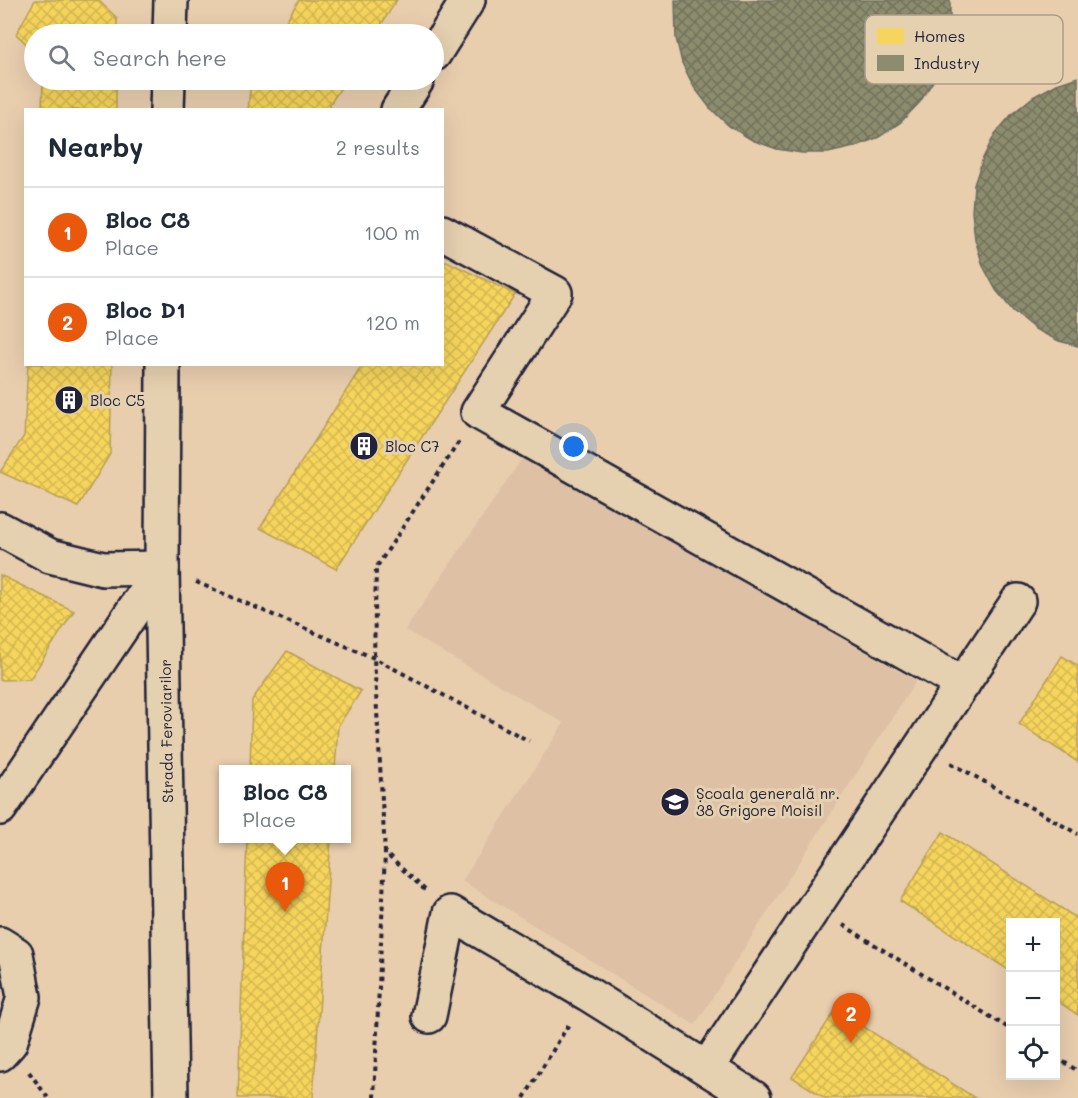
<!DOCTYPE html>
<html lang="en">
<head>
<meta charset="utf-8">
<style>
	:root { --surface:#fff; --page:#f2f2f3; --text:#1f2937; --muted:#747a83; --line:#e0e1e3; --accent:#ea580c }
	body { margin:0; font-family:Mali,sans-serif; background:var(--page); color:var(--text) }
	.controls { position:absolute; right:18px; bottom:18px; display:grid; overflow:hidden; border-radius:0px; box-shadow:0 6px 24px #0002 }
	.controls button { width:54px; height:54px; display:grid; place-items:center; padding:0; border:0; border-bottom:2px solid var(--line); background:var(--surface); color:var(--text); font:30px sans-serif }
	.you { position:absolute; left:574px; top:447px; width:21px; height:21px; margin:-15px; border:4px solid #fff; border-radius:50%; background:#1a73e8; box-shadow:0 0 0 9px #1a73e833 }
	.badge { display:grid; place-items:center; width:39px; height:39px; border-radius:50%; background:var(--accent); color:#fff; font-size:20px; font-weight:700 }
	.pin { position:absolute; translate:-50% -50px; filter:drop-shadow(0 2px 3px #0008) }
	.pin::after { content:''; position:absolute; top:32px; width:21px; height:18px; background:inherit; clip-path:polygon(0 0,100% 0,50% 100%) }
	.popup { position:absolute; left:219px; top:765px; width:132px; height:78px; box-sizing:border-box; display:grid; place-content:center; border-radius:0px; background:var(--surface); filter:drop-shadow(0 2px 4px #0005); font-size:20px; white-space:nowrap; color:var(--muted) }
	.popup b { font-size:22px; color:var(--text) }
	.popup::after { content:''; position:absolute; left:50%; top:100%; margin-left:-12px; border:12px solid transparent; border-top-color:var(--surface) }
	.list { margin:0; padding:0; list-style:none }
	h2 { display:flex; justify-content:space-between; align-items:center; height:78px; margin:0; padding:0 24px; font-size:26px }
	h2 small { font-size:20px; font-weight:400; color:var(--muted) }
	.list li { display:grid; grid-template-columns:39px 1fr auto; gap:18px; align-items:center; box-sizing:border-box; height:90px; padding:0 24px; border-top:2px solid var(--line) }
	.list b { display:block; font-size:22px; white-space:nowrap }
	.list p { margin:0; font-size:20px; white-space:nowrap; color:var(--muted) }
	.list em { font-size:20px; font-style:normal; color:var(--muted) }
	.icon { flex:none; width:33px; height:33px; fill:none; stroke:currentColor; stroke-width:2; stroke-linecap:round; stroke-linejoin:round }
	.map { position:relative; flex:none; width:1078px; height:1098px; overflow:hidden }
	.search { position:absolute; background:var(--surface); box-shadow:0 6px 24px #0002; left:24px; top:24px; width:420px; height:66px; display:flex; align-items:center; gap:15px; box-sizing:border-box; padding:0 21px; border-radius:33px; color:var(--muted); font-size:22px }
	.panel { position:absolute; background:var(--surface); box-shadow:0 6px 24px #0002; left:24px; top:108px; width:420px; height:258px; border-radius:0px }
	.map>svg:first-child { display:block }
	.built { fill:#dec0a5 }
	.homes { fill:url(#homes-cross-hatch); stroke:#b69f52; stroke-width:1.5 }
	.industry { fill:url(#industry-cross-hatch); stroke:#6c6c5f; stroke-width:1.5 }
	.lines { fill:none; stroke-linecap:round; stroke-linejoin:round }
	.minor-casing { stroke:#22223b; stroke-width:38 }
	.path { stroke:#22223b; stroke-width:4; stroke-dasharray:4.5 4.5; stroke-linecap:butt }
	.minor { stroke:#e5d0af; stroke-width:33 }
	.labels { text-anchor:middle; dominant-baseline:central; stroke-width:6; stroke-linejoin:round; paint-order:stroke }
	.poi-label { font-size:15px; fill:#22223b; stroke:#e5d0af; text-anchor:start }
	.street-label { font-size:15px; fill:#22223b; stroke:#e5d0af }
	.key { fill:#e5d0af; stroke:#aa9c8c; stroke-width:1.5 }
	.key-label { font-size:16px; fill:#22223b }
</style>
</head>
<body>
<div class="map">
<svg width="1078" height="1098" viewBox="0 0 1078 1098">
	<defs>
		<pattern id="homes-cross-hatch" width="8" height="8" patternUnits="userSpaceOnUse" patternTransform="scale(1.5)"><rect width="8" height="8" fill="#f6d55c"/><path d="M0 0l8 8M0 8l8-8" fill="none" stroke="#d3b751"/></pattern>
		<pattern id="industry-cross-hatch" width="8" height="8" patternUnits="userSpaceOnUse" patternTransform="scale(1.5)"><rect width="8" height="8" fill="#8c8c6e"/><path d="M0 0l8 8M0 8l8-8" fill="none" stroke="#72725c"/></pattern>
	</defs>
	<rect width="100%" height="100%" fill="#e9ceae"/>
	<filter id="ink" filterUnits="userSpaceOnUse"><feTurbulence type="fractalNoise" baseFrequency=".0167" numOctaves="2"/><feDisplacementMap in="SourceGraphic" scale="12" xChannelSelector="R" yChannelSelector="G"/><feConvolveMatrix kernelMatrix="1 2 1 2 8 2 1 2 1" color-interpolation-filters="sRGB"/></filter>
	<g filter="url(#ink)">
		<polygon class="built" points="523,457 916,681 695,1025 462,881 564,723 405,630"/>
		<g class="homes">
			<polygon points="35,0 98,0 117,18 117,34 34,34 34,51 16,34"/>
			<polygon points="299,0 397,0 375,34 278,34"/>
			<polygon points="43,80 116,80 116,110 42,110"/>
			<polygon points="251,80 346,80 330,104 330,110 248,110"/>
			<polygon points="442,259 515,294 336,569 260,528 363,364 442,364"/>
			<polygon points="28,364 112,364 110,454 78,507 0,472 24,436"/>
			<polygon points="0,575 74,611 30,679 0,680"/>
			<polygon points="287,651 361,691 338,726 335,770 250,770 252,700"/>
			<polygon points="1062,656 1078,666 1078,762 1019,724"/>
			<polygon points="943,832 1078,919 1078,1015 1056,1000 1056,922 1010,922 1010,971 900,901"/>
			<polygon points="247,838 331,838 313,1098 238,1098"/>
			<polygon points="836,1009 975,1098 825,1098 792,1077"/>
		</g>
		<g class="industry">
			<polygon points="675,0 950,0 950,25 946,53 935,78 920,102 901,122 879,137 854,147 828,153 802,153 777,149 752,140 729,126 710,108 694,87 682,63 676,38"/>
			<polygon points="1078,77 1078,346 1059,341 1035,329 1013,311 996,290 983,266 975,239 972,212 974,185 983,158 995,134 1012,114 1033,97 1057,84"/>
		</g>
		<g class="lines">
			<g class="minor-casing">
				<g id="minor">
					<polyline points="170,34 171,0"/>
					<polyline points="434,54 468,0"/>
					<polyline points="167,110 168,80"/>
					<polyline points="398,110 417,80"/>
					<polyline points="442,232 555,293 478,412 963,684"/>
					<polyline points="163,364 162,568 171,1098"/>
					<polyline points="0,529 50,556 103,569 162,568"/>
					<polyline points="0,808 162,568"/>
					<polyline points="0,944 16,954 24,997 10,1043 0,1054"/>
					<polyline points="429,1016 450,913 588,994 754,1098"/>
					<polyline points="707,1068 1018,601"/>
				</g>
			</g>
			<g class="path">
				<polyline points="196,582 374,658 529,741"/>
				<polyline points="951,763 1078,834"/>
				<polyline points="425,890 385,853 374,658 376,568 460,440"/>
				<polyline points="843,925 1010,1029"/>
				<polyline points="1056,1057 1078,1071"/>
				<polyline points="29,1072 48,1098"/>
				<polyline points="374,1098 385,853"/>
				<polyline points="524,1098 569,1024"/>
			</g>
			<use href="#minor" class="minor"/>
		</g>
	</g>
	<defs>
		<g id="building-disc" transform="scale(1.5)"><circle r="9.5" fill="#22223b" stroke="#e5d0af"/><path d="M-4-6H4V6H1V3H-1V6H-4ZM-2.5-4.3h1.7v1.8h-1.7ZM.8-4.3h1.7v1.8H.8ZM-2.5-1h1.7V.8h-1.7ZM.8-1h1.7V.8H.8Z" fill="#fff"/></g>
		<g id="school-disc" transform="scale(1.5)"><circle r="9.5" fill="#22223b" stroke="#e5d0af"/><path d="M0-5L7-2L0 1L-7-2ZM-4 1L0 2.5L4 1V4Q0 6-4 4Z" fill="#fff"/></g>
	</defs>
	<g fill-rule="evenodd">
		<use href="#building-disc" x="69" y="400"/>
		<use href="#building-disc" x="364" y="446"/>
		<use href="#school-disc" x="675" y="802"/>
	</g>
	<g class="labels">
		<g class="poi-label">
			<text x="90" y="400">Bloc C5</text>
			<text x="385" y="446">Bloc C7</text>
			<text x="696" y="793">Școala generală nr.<tspan x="696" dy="17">38 Grigore Moisil</tspan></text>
		</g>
		<g class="street-label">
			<text transform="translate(166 731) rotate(-91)">Strada Feroviarilor</text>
		</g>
	</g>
	<rect x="865" y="15" width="198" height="69" rx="9" class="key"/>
	<rect x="877" y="28" width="27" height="16" fill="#f6d55c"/>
	<rect x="877" y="55" width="27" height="16" fill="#8c8c6e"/>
	<g class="key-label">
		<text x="914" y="42">Homes</text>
		<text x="914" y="69">Industry</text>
	</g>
</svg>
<div class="controls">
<button>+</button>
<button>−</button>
<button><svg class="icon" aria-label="locate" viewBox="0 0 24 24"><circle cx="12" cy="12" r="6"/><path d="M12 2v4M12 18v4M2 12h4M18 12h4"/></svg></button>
</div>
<div class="you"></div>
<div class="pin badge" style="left:285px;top:912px">1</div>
<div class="popup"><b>Bloc C8</b>Place</div>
<div class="pin badge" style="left:851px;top:1043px">2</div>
<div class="search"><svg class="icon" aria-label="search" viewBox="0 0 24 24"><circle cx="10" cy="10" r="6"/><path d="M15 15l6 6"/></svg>Search here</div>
<section class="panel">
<h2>Nearby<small>2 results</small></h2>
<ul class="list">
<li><span class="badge">1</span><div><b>Bloc C8</b><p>Place</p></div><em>100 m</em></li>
<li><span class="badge">2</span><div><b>Bloc D1</b><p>Place</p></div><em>120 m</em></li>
</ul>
</section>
</div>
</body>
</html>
